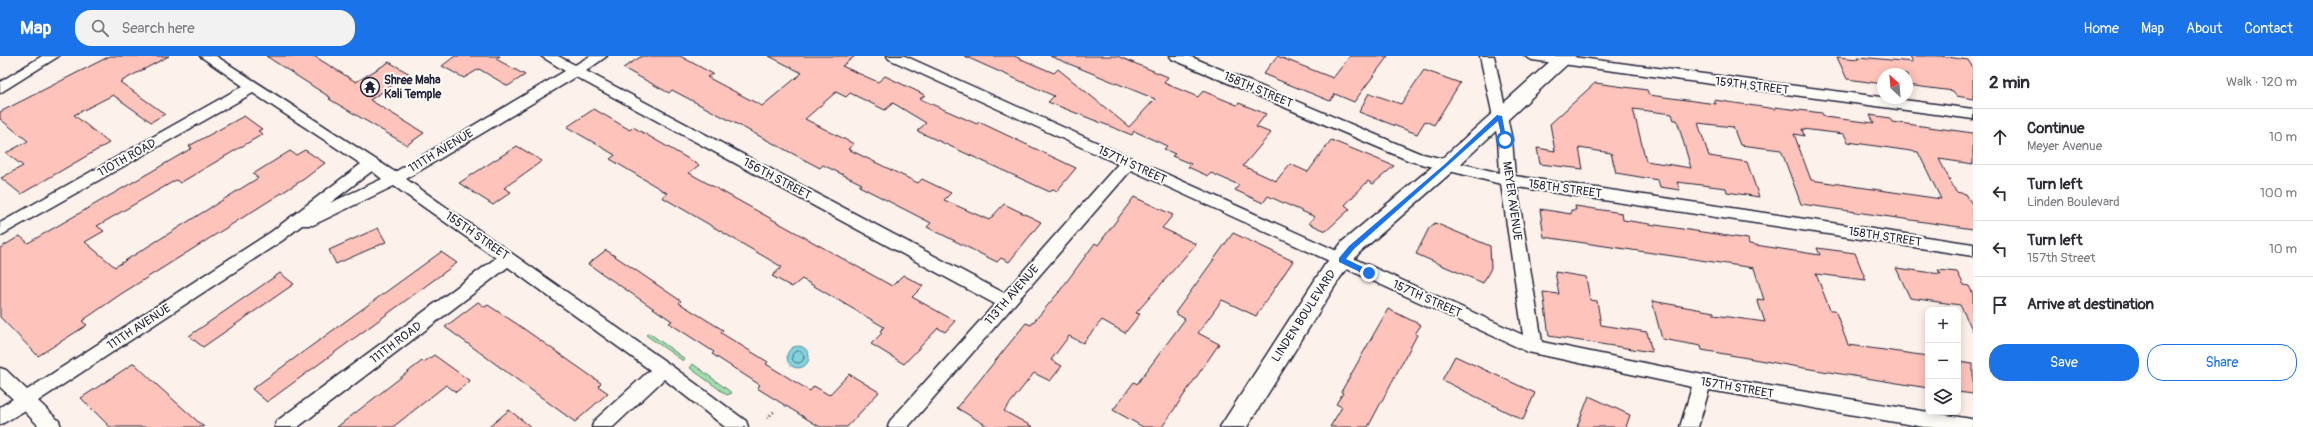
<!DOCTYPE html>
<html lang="en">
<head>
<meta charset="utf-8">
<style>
	:root { --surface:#fff; --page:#f2f2f3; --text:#2b2b33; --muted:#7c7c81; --line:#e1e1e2; --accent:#1a73e8 }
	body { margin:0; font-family:Pangolin,sans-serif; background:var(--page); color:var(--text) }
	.controls { position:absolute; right:12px; bottom:12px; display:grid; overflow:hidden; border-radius:8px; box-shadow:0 2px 10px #0003 }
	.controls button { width:36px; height:36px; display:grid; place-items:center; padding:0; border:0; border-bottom:1px solid var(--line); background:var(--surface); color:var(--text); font:20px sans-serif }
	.compass { position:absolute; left:1877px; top:12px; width:36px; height:36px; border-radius:50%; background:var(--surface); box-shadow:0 2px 10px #0003; rotate:334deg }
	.stop { position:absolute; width:12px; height:12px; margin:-9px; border:3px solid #1a73e8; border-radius:50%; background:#fff }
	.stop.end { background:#1a73e8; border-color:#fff; box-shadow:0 1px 4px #0008 }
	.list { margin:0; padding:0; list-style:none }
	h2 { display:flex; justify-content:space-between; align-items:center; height:52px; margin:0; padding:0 16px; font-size:17px }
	h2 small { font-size:13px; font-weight:400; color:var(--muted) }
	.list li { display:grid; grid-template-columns:26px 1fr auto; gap:12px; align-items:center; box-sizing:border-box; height:56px; padding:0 16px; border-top:1px solid var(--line) }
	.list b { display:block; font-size:15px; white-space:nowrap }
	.list p { margin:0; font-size:13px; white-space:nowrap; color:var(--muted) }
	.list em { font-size:13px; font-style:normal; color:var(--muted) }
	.actions { display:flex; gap:8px; padding:12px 16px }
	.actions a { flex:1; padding:9px 0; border:1px solid var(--accent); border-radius:16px; text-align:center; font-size:14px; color:var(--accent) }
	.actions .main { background:var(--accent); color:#fff }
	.icon { flex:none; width:22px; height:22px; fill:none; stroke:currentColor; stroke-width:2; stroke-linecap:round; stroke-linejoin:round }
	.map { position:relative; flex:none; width:1973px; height:371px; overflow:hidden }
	header { display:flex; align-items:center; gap:24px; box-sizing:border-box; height:56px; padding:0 20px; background:var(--accent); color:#fff }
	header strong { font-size:19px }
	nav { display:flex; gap:22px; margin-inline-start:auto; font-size:14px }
	.search { width:280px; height:36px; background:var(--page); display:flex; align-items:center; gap:10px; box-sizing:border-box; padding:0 14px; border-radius:16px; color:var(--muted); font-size:15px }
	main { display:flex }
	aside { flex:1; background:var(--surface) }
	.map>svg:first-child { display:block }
	.green { fill:#9fe0aa; stroke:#608172 }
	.water { fill:#83d3df; stroke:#5c8c9d }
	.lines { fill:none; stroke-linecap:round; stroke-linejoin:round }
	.shore { stroke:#49697d; stroke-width:1 }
	.building { fill:#fec3ba; stroke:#22223b; fill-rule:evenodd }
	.minor-casing { stroke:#22223b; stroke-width:3 }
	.secondary-casing { stroke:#22223b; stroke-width:3 }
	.path { stroke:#22223b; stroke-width:2.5; stroke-dasharray:1 3; stroke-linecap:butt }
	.minor { fill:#fdfcf7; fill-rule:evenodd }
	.secondary { fill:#fdfcf7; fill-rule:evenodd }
	.route { fill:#1a73e8 }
	.labels { text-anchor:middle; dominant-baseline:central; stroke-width:4; stroke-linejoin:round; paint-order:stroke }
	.poi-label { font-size:12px; font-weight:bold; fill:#22223b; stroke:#fdfcf7; text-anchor:start }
	.street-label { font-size:12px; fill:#22223b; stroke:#fdfcf7 }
</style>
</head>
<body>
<header>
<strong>Map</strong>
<div class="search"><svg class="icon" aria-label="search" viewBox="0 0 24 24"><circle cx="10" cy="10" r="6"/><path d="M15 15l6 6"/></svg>Search here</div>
<nav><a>Home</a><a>Map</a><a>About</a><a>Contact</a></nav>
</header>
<main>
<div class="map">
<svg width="1973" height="371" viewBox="0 0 1973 371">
	<rect width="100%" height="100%" fill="#fdf1eb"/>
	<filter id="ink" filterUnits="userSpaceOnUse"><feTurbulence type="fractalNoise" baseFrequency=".025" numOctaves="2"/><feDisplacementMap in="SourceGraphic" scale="8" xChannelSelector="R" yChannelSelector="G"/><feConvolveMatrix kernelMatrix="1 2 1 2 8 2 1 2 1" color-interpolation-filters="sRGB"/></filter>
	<g filter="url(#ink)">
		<g class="green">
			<polygon points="649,277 685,303 683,305 646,279"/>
			<polygon points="693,308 732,337 727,339 690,312"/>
		</g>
		<circle class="water" cx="798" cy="301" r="11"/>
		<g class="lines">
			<circle class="shore" cx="798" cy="301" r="6"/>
		</g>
		<g class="building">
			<polygon points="110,0 169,0 120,26 165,58 151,66 113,39 74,59 109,87 21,138 1,122 23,110 6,97 28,85 0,63 0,56"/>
			<polygon points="266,0 314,0 356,26 389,6 410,18 370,44 424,77 407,89 329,43 331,42"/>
			<polygon points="455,0 500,0 496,3 525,19 508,30 479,13 464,22 442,10"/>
			<polygon points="642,0 680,0 713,18 707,21 762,50 802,17 769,0 855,0 842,10 878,26 885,20 925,39 920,43 977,68 979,66 1076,112 1057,135 1053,133 1050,136 917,75 926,67 893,47 885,54 850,37 846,41 836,36 805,63 854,88 848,93 918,127 922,123 951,137 944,144 989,164 1004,148 1041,166 1009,206 1001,202 997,206 927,171 931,167 859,130 862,128 823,109 820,112 672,34 669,37 623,12"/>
			<polygon points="964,0 1014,0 1054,17 1058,13 1129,71 1155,43 1050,0 1117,0 1168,21 1164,27 1198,41 1203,35 1237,49 1239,47 1266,58 1256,71 1271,77 1243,110 1276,125 1290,108 1308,116 1331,84 1394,110 1373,128 1368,125 1345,149 1350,153 1326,175 1308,167 1315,161 1268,140 1263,147 1235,134 1239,129 1211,117 1208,120 1188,111 1191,108 1172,100 1175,98 1164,93 1167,90 1134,75 1132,79 1048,46 1054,40"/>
			<polygon points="1277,0 1333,22 1350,0 1388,0 1354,46 1335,38 1330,45 1263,18"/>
			<polygon points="1910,0 1940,0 1968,4 1973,12 1973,43 1957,40 1953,35 1907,29 1907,18 1883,18 1883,28 1847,23 1837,1 1859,3 1858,1 1913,6"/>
			<polygon points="1424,14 1460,27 1434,69 1425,65 1417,78 1359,56 1369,37 1401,48"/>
			<path d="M1595,27L1647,34L1649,39L1716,48L1714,44L1776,53L1775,51L1822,57L1824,61L1874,67L1870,59L1890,62L1892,66L1973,77V108L1939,103L1956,136L1966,138L1973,150V173L1801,148L1781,94L1740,89L1733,71L1698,67L1709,100L1747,106L1759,141L1727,136L1726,132L1677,126L1680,134L1660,131L1658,124L1616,117L1611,97L1579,92L1583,113L1540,108L1537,92L1555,95L1550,68ZM1633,53L1672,58L1674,64H1677L1691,112L1646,105ZM1802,73L1844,78L1848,86L1918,96L1941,143L1811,124L1794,78L1804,80Z"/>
			<polygon points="594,53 630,74 633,71 699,109 689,117 892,230 903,219 923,230 912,241 955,265 945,276 938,272 904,308 871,288 882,277 880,275 884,271 802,223 792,231 772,220 782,211 662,141 667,137 610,103 615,99 567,71"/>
			<polygon points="244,60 262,73 258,75 263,78 180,127 176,124 97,170 104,175 85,186 115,211 258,122 253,118 290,95 296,99 305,94 325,107 304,123 121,238 82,265 87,269 38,300 0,261 0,192 20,180 28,187 192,92 189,90"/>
			<polygon points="517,90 542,105 504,132 511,136 493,149 459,127"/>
			<polygon points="1134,141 1173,159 1162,172 1196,188 1136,257 1140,258 1125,277 1102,264 1083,287 1069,280 1051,304 1062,310 1050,325 1034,317 1004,355 1033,371 989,371 957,352 1026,267 1031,269 1059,236 1095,187 1098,189"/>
			<polygon points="1575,150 1622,157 1623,164 1748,183 1749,188 1820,199 1817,192 1855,197 1866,224 1816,218 1830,254 1835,254 1848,289 1928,300 1928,332 1804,312 1702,294 1701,290 1662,283 1652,245 1714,256 1714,259 1765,266 1757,243 1764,244 1754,212 1544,181 1540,153 1571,158 1571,154 1576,154"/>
			<polygon points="1435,167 1490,190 1491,212 1483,227 1416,198 1429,172"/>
			<polygon points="378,172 386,186 336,208 329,194"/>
			<polygon points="1233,177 1293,205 1256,260 1222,244 1198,277 1219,288 1162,371 1143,371 1113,354 1134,326 1137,328 1185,263 1175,257"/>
			<polygon points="606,194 681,245 679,247 723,274 721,277 768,306 766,308 810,335 814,330 829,339 849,318 879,336 847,371 820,371 757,332 760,329 712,298 714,296 669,267 672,265 588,208"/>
			<polygon points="441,196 457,207 267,346 252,333"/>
			<polygon points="1896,212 1941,218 1938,214 1957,216 1964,229 1969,230 1973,238 1973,275 1960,249 1910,242"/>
			<polygon points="1555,216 1586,221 1590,244 1597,245 1601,269 1647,276 1652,296 1549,280 1543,236 1559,238"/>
			<polygon points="280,217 294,228 203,291 189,280"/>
			<polygon points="478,246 485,251 488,249 517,268 601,327 598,330 608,337 575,366 445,271"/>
			<polygon points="1388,253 1421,269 1415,278 1417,279 1368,371 1330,371 1342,351 1336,348 1343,337 1341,336"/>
			<polygon points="434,299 470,325 456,336 446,329 393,371 337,371 422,305 424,306"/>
			<polygon points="1455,300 1535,337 1523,364 1442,324"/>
			<polygon points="1958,306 1973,308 1973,338 1958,336"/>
			<polygon points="134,307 158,330 204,371 110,371 81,342"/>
			<polygon points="1589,340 1630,359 1626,371 1577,371"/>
			<polygon points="509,354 531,371 489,371"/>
		</g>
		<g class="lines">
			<g class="minor-casing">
				<g id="minor">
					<polygon points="42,0 59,0 0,37 0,26"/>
					<path d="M200,0H216L395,116L565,15L541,0H558L575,9L590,0H607L586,15L1004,237L1118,108L889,3L887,0H905L1523,279L1501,128L1410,105L1172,3L1170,0H1189L1419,97L1500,117L1498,84L1480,0H1494L1512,84L1515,120L1973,188V200L1517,131L1542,286L1703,319L1971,363L1973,364V371H1924L1709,334L1698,371H1680L1692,331L1528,296L1131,114L908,371H888L890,365L995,248L576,21L406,123L669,308L746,365L748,371H725L664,323L613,371H592L594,365L650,314L508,211L298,371H275L277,365L496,202L394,130L313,169H302L283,184L38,345L59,365L61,371H40L24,355L0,369V351L13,343L0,331V312L6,314L27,334L271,176L361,108L253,37L0,180V167L243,30ZM372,115L382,123L330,147Z"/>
					<polygon points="1525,0 1565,0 1973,53 1973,63 1532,4"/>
				</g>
			</g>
			<g class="secondary-casing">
				<polygon id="secondary" points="1556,0 1576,0 1454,114 1359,197 1340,222 1247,371 1220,371 1324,210 1343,185 1440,104"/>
			</g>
			<polyline class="path" points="767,362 776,354"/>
			<use href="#minor" class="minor"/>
			<use href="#secondary" class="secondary"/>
		</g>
	</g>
	<polygon class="route" points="1497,59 1502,60 1507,86 1502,84 1498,65 1354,193 1346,203 1371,215 1371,219 1366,219 1339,206 1339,202 1349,190 1445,108"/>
	<defs>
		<g id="temple-ring" transform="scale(1)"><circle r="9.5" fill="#fdfcf7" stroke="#22223b" stroke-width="1.5"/><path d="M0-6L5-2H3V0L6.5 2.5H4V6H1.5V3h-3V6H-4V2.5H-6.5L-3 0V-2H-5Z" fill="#22223b"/></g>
	</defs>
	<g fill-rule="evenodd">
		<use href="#temple-ring" x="370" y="31"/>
	</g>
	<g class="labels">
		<g class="poi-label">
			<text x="384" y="24">Shree Maha<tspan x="384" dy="14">Kali Temple</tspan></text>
		</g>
		<g class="street-label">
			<text transform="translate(1752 30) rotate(7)">159TH STREET</text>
			<text transform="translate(1258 34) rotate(23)">158TH STREET</text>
			<text transform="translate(441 95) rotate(-31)">111TH AVENUE</text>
			<text transform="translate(127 102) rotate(-29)">110TH ROAD</text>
			<text transform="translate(1132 109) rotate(25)">157TH STREET</text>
			<text transform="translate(777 123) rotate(28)">156TH STREET</text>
			<text transform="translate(1565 133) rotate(8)">158TH STREET</text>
			<text transform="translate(1512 145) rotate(82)">MEYER AVENUE</text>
			<text transform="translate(477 180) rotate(35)">155TH STREET</text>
			<text transform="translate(1885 181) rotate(9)">158TH STREET</text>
			<text transform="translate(1012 239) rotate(-49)">113TH AVENUE</text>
			<text transform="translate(1427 243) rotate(24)">157TH STREET</text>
			<text transform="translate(1304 260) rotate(-57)">LINDEN BOULEVARD</text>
			<text transform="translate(139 271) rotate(-33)">111TH AVENUE</text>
			<text transform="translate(396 287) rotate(-37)">111TH ROAD</text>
			<text transform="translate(1737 332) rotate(10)">157TH STREET</text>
		</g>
	</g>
</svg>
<div class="controls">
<button>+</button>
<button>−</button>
<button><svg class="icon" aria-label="layers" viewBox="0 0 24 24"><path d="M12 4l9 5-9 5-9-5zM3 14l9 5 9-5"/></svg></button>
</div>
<svg class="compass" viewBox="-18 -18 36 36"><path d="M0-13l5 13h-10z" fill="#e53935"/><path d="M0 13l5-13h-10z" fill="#7c7c81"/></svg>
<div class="stop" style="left:1505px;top:84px"></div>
<div class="stop end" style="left:1369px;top:217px"></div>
</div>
<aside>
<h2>2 min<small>Walk · 120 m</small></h2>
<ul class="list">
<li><svg class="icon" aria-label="ahead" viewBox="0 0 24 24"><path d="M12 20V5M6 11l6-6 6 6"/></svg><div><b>Continue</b><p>Meyer Avenue</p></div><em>10 m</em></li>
<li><svg class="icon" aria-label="left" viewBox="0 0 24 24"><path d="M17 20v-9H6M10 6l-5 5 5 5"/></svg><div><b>Turn left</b><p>Linden Boulevard</p></div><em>100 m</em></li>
<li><svg class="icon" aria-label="left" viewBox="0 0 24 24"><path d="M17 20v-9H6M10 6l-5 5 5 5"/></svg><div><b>Turn left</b><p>157th Street</p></div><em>10 m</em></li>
<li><svg class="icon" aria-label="arrive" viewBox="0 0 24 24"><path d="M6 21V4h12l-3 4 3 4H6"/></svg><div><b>Arrive at destination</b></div></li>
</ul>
<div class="actions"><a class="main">Save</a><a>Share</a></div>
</aside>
</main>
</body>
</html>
